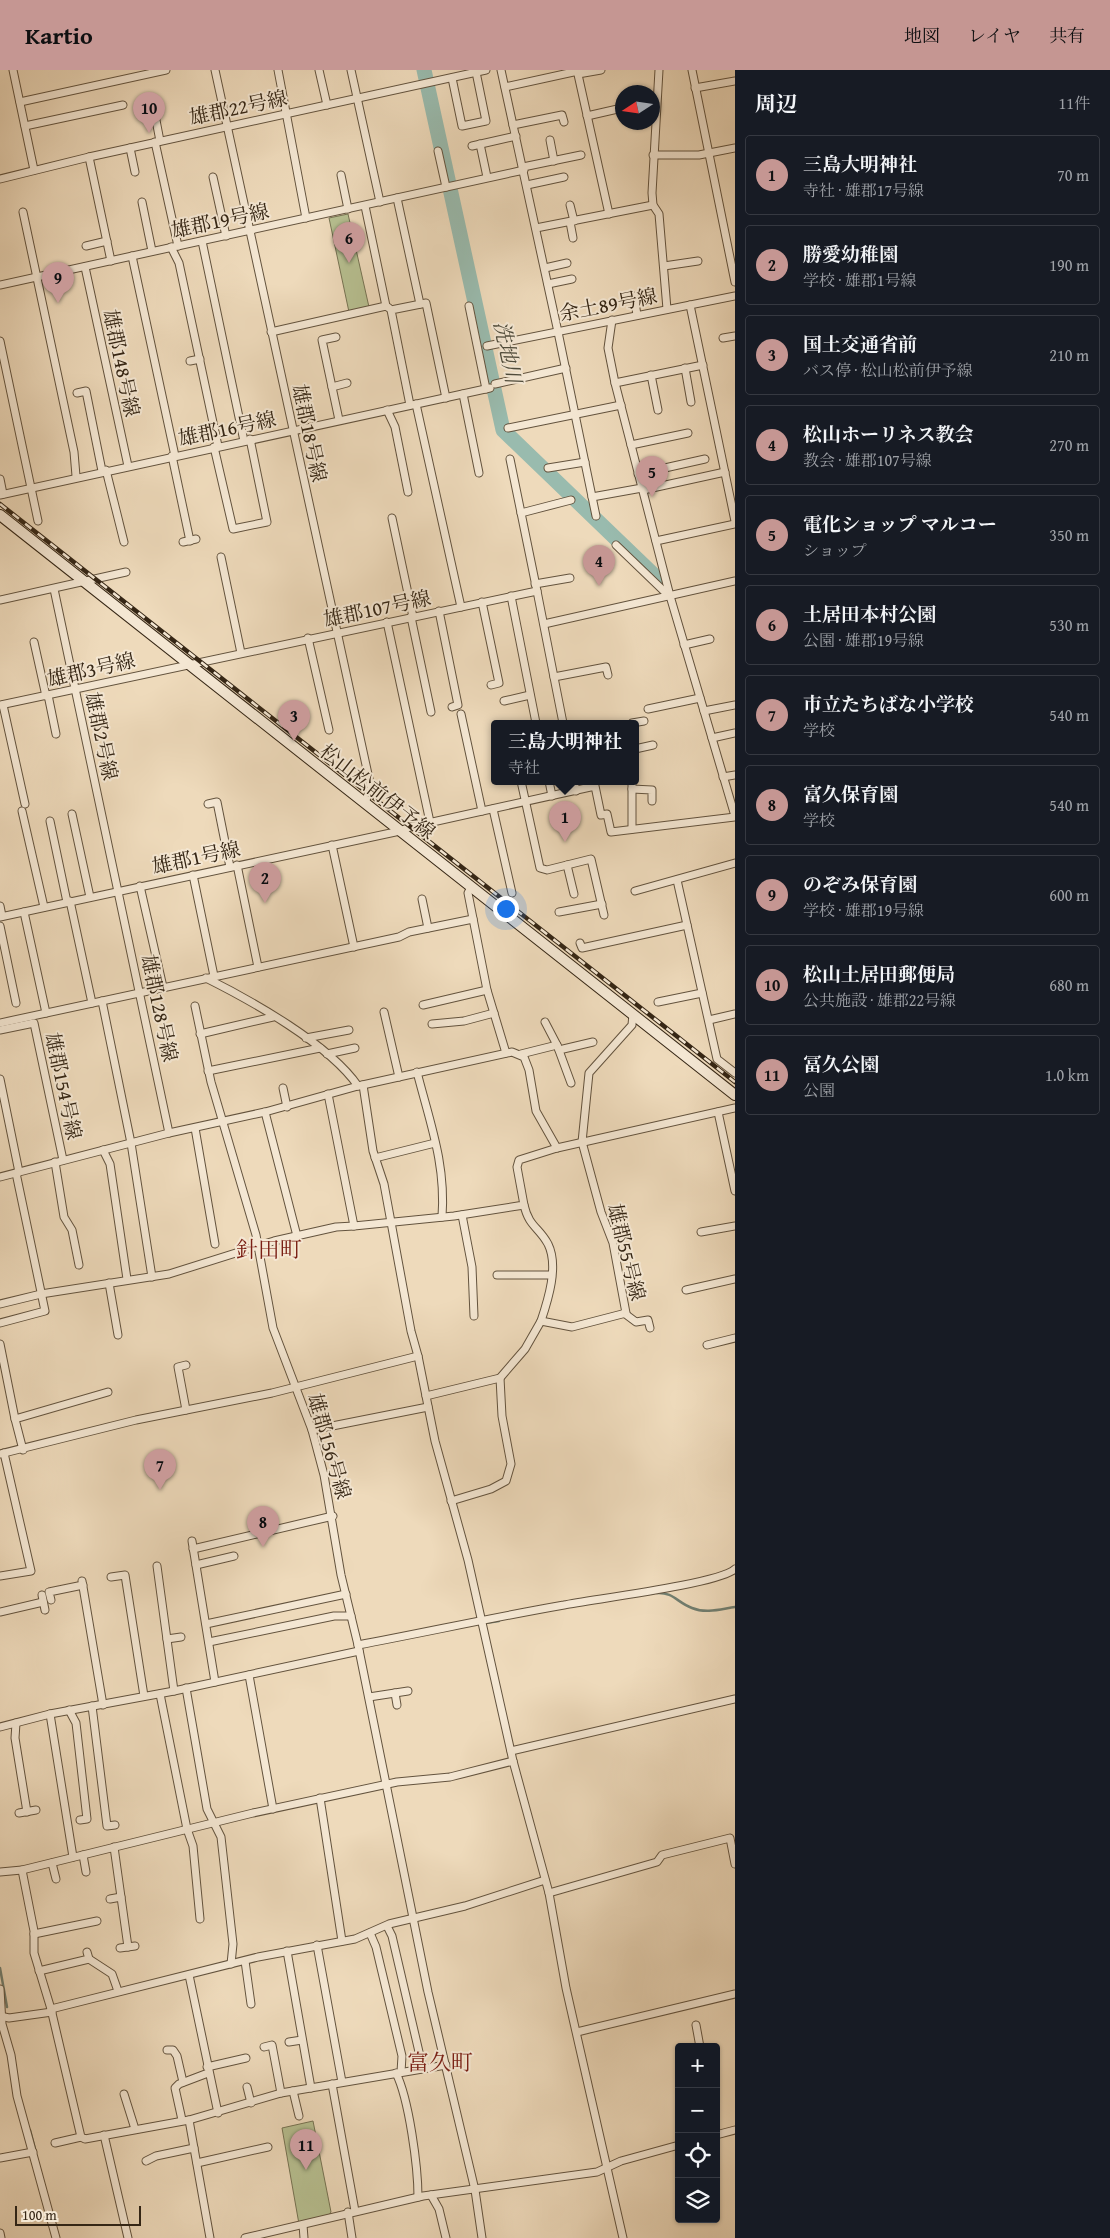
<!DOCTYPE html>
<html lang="ja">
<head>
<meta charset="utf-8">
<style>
	:root { --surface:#171b24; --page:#242831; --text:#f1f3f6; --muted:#9ea1a6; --line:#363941; --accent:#c59692 }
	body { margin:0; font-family:"Gentium Book Plus","Noto Serif JP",serif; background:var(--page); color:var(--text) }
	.controls { position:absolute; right:15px; bottom:15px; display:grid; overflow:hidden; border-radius:5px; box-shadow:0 1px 4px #0004 }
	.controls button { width:45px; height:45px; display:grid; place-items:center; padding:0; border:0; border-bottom:1px solid var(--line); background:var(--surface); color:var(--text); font:25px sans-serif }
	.compass { position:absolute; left:615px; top:15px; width:45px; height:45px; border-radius:50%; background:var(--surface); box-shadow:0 1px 4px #0004; rotate:258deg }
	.scale { position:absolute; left:15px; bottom:12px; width:126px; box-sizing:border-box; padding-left:5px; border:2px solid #352615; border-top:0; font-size:14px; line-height:18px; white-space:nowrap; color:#352615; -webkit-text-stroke:4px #f4e7d3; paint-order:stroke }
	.you { position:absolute; left:505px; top:838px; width:18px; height:18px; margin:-12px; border:4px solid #fff; border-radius:50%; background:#1a73e8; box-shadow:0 0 0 8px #1a73e833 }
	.badge { display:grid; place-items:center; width:32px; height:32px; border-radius:50%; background:var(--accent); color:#111; font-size:16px; font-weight:700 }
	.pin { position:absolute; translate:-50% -41px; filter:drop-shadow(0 1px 2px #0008) }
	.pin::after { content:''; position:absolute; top:26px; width:18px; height:15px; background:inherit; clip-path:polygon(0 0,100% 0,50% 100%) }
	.popup { position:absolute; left:491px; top:650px; width:148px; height:65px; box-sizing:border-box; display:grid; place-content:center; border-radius:5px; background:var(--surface); filter:drop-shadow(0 1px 4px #0005); font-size:16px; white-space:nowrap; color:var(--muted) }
	.popup b { font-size:19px; color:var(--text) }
	.popup::after { content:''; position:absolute; left:50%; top:100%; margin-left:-10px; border:10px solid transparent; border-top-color:var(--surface) }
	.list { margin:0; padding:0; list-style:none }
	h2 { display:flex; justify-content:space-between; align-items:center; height:65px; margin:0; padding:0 20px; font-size:21px }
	h2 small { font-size:16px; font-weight:400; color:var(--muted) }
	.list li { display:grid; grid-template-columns:32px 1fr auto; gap:15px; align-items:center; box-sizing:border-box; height:80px; margin:0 10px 10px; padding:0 10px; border:1px solid var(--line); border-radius:5px }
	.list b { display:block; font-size:19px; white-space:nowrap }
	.list p { margin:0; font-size:16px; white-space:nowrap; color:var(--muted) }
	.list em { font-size:16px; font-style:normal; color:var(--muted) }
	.icon { flex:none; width:28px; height:28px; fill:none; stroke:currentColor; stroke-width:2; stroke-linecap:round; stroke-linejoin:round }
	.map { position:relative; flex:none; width:735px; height:2168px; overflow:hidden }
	header { display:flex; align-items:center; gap:30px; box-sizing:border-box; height:70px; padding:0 25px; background:var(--accent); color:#111 }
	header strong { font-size:24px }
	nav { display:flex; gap:28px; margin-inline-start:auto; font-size:18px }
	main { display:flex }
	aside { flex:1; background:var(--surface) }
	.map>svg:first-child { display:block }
	.green { fill:#b7c091; stroke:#767353 }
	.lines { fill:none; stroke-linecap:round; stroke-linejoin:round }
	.stream { stroke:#717f71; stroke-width:2.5 }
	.river { stroke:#99bbae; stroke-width:15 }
	.minor-casing { stroke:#63533e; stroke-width:9 }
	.secondary-casing { stroke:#352615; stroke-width:12 }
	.minor { stroke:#f4e7d3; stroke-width:7 }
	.secondary { stroke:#f4e7d3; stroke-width:10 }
	.rail-casing { stroke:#352615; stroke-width:4.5 }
	.rail { stroke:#f4e7d3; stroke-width:2.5; stroke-dasharray:8; stroke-linecap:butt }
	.labels { text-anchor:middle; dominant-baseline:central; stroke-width:4; stroke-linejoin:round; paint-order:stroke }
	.street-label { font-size:20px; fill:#352615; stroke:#f4e7d3 }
	.water-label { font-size:21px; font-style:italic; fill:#4e4b3b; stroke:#f4e7d3 }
	.quarter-label { font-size:22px; fill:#7a1f14; stroke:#f4e7d3 }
</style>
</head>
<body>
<header>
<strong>Kartio</strong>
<nav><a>地図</a><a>レイヤ</a><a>共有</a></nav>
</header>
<main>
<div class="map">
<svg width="735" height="2168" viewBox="0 0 735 2168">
	<rect width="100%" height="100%" fill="#eedabb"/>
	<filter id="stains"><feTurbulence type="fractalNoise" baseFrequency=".004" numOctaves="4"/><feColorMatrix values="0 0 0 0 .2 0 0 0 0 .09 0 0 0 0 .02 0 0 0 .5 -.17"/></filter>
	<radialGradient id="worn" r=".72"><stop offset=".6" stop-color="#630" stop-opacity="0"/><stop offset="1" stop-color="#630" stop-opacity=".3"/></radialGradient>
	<g class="green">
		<polygon points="348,144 369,237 349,242 329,148"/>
		<polygon points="313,2051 331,2142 329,2145 299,2154 282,2058"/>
	</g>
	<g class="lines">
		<g class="stream">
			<path d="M657,1523C673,1522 678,1533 692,1538C706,1544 721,1539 735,1537"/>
			<polyline points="486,1553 499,1551"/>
			<polyline points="0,1898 7,1937"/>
			<polyline points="30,2060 35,2079"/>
			<polyline points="49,2133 55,2154"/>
		</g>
		<polyline class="river" points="424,0 503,360 661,512"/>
		<g class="minor-casing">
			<g id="minor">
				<polyline points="13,0 34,100"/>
				<polyline points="215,0 371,718 365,732"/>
				<polyline points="278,0 306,148"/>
				<polyline points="319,0 327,35"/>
				<polyline points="351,0 380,132"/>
				<polyline points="501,0 558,262 596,446"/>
				<polyline points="577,0 609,144"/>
				<polyline points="659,0 652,123 653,135 659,144 667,239"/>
				<polyline points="692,0 735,212"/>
				<polyline points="578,4 601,0"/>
				<polyline points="452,8 462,56 486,51 476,2"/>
				<polyline points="505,17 578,1"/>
				<polyline points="695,18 735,11"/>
				<polyline points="20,32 166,0"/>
				<polyline points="155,45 160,71"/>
				<polyline points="587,46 622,38 621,31"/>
				<polyline points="513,55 562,45 564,52"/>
				<polyline points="25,56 123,35"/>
				<polyline points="550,70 554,91"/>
				<polyline points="155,72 178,176"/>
				<polyline points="480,74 487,107"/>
				<polyline points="472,76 516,66"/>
				<polyline points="130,78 135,102"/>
				<polyline points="438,81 446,117"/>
				<polyline points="653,85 699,85 735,78"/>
				<polyline points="89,87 111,191"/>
				<polyline points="523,97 581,85"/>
				<polyline points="341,105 348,139"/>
				<polyline points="213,107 226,166"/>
				<polyline points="0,109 89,87 486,0"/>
				<polyline points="527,115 564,107"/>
				<polyline points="397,128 420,234"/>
				<polyline points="142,132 152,181"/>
				<polyline points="570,135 574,151"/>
				<polyline points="365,136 386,236 389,238"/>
				<polyline points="23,142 74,382 76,406"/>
				<polyline points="570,152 573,168"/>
				<polyline points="536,158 653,135"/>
				<polyline points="202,171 244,371"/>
				<polyline points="86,176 107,171"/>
				<polyline points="171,177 179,193 218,376"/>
				<polyline points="132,186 175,386"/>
				<polyline points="664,196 698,191"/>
				<polyline points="85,197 128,396"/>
				<polyline points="545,198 567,193"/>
				<polyline points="548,214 572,209"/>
				<polyline points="0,215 524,100"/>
				<polyline points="634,226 637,245"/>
				<polyline points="690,235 735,451"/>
				<polyline points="469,236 486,319"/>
				<polyline points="612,250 608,278 615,313 670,526 735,746"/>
				<polyline points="271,262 386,236"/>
				<polyline points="336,267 322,270 339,350"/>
				<polyline points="723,268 735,266"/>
				<polyline points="0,271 38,451"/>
				<polyline points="487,276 735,226"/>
				<polyline points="190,291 200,289"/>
				<polyline points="685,298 691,332"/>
				<polyline points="651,305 658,340"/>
				<polyline points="615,313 703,295"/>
				<polyline points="495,314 566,298"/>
				<polyline points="332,317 347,313"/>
				<polyline points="77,323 86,321 102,401"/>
				<polyline points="463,324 479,403"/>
				<polyline points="416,334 461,537"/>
				<polyline points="410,335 391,240 426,233 446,328"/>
				<polyline points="387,340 395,357 408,422"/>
				<polyline points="508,358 621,335"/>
				<polyline points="631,375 688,363"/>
				<polyline points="214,377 233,459 267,452 250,369"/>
				<polyline points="172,386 190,471"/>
				<polyline points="510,389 537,521"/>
				<polyline points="548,398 585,392"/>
				<polyline points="106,400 124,472"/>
				<polyline points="638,404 705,389"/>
				<polyline points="0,409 3,424"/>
				<polyline points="643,420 725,402"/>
				<polyline points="0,425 490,318"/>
				<polyline points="592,427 642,418"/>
				<polyline points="521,443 571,430"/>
				<polyline points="392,448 413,547"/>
				<polyline points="656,471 735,454"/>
				<polyline points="183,472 196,469"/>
				<polyline points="616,475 669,526"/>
				<polyline points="221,487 241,583"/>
				<polyline points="535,514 570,508"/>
				<polyline points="54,519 169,1063"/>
				<polyline points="511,526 536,653"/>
				<polyline points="0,530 126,502"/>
				<polyline points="482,532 499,613 491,615"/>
				<polyline points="439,541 458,635 452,637"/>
				<polyline points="411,547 431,642"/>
				<polyline points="387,552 430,752"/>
				<polyline points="544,554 735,511"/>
				<polyline points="308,568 329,660"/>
				<polyline points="34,572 46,626"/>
				<polyline points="684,575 710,569"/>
				<polyline points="554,607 606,597 608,605"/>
				<polyline points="48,625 56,664"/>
				<polyline points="504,631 530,625"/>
				<polyline points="0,635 537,521 563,653"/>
				<polyline points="3,635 25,734"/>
				<polyline points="648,639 700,628"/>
				<polyline points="704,641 735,635"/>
				<polyline points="461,644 482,741"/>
				<polyline points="632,653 644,651"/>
				<polyline points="712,668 735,663"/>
				<polyline points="635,679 653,675"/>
				<polyline points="723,707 735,705"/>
				<polyline points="521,711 540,798 547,800 591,789 604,845"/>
				<polyline points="549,711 552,726"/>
				<polyline points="574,711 576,721"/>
				<polyline points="632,719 652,720 652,731"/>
				<polyline points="208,734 217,732 230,797"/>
				<polyline points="493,739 512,823"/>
				<polyline points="22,741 44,837"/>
				<polyline points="72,744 90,827"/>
				<polyline points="50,751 67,832"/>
				<polyline points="632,759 632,711"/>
				<polyline points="332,775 354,877"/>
				<polyline points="237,795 258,897"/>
				<polyline points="567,795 574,824"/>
				<polyline points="193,805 214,906"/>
				<polyline points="677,810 717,989 735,1003"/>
				<polyline points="140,816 163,917"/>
				<polyline points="471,817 468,823 487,920 506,983"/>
				<polyline points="635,821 735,793"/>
				<polyline points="422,829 428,858"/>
				<polyline points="70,831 92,933"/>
				<polyline points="0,836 2,846"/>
				<polyline points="24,842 46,943"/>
				<polyline points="559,842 602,834"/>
				<polyline points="0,847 400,761 410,757 595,716 601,745 607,744 611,762 735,747"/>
				<polyline points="0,856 16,933"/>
				<polyline points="580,873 582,878 687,855"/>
				<path d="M206,908C252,931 329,974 358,1016"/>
				<polyline points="102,931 131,1073 152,1207"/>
				<polyline points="658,932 702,923"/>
				<polyline points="423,935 487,920"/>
				<polyline points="195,936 211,1012 256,1165 273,1258 312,1360 324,1405 341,1505 358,1575 428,1922 475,2120 482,2168"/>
				<polyline points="384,942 399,1007"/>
				<polyline points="709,950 735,944"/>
				<polyline points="545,952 557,975 571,1013"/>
				<polyline points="0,953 399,867 409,862 473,849"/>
				<polyline points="432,954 464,951 494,943"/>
				<polyline points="0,960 34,953 63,1090"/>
				<polyline points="200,964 273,947"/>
				<polyline points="306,968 349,960"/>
				<polyline points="559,980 593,972"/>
				<polyline points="327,984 355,978"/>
				<polyline points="521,984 557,975"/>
				<polyline points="208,1001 320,978"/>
				<path d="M417,1002C430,1053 446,1094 442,1147"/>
				<polyline points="0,1009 19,1102"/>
				<polyline points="363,1015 373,1081 384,1114 411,1261 418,1286 435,1371 468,1490 513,1691 549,1823 566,1918 623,2168"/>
				<polyline points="283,1018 287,1037"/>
				<polyline points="328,1024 354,1156 454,1146 524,1135 517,1097 519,1090 557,1078 735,1038"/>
				<polyline points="265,1042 297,1166"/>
				<polyline points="718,1042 735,1121"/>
				<polyline points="195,1058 215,1174"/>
				<polyline points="103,1080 110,1094 127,1209"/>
				<polyline points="375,1088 435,1073"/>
				<polyline points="55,1092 64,1147 72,1160 79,1195"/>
				<polyline points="0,1107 169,1063 265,1042 358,1016 512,982 524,987 529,1000 536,1041 557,1078"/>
				<path d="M524,1135C529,1157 539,1157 548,1174C559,1196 548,1230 541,1251"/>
				<polyline points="462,1145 472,1197 474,1246"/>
				<polyline points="701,1162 735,1156"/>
				<polyline points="497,1205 551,1205"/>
				<polyline points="109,1213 118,1265"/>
				<polyline points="686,1220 735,1209"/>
				<polyline points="0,1234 41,1224 169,1204 274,1171 336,1157 354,1156"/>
				<polyline points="624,1243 636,1252 648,1250 650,1258"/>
				<polyline points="0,1253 45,1241 16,1103"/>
				<polyline points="0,1274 15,1349"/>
				<polyline points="707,1275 735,1268"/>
				<polyline points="186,1295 178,1297 186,1340"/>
				<polyline points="426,1326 500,1308 525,1279 541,1251 572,1257 626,1243 613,1173 601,1142 582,1072 589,1003 632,955 633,944"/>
				<polyline points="312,1360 428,1337"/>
				<polyline points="23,1380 15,1349 108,1322"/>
				<polyline points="0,1384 136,1350 272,1323 418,1286"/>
				<polyline points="451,1431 491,1419 506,1411 511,1394 502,1346 500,1308"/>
				<polyline points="192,1471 215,1612"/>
				<polyline points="193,1479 333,1446"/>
				<polyline points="196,1495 234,1486"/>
				<polyline points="157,1496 174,1621"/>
				<polyline points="0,1506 31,1501 4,1383"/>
				<polyline points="111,1507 125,1505 144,1626"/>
				<polyline points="82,1511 103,1635"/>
				<polyline points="42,1525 45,1540"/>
				<polyline points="51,1530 49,1522 83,1515"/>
				<polyline points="0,1542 43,1532"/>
				<polyline points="206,1554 346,1524"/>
				<polyline points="167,1569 181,1567"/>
				<polyline points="209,1572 334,1546 351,1546"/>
				<path d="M358,1575C427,1562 495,1547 564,1535C594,1529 718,1514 735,1499"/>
				<polyline points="249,1605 273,1739"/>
				<polyline points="186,1618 207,1739 221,1767 233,1874 231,1894"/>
				<polyline points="395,1623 397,1635"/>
				<polyline points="160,1624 187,1759 193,1776 200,1849"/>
				<polyline points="369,1627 408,1621"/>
				<polyline points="92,1636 107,1756 115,1755"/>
				<polyline points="69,1640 76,1653 87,1749 80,1750"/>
				<polyline points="50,1644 73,1787"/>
				<polyline points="16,1653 15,1668 27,1742"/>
				<polyline points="0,1657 50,1644 174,1621 359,1581"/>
				<polyline points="511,1681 735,1629"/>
				<polyline points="320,1728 342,1871"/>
				<polyline points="19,1743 36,1740"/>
				<polyline points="114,1777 128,1877"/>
				<polyline points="83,1785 86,1802"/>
				<polyline points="52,1793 56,1809"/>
				<polyline points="0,1802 22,1800"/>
				<polyline points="549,1823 657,1792 662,1785 730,1768 735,1794"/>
				<polyline points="110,1829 121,1827"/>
				<polyline points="387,1856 392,1866 423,1999"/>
				<polyline points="370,1863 376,1877 402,1986 401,2002"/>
				<polyline points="34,1864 97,1851"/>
				<polyline points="317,1875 342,2012"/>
				<polyline points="120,1878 135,1876"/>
				<polyline points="287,1881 311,2018"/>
				<polyline points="89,1889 112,1904 118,1921"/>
				<polyline points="245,1891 251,1934"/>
				<polyline points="39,1901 89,1889 87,1882"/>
				<polyline points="189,1905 218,2043"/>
				<polyline points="0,1919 2,1954 11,1985 17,2026 56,2168"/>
				<polyline points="51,1939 258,1887 355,1869 389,1854 465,1836 545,1810"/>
				<polyline points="0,1946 9,1948 52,1942"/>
				<polyline points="696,1955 700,1977"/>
				<polyline points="577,1962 735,1924"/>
				<polyline points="289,1972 302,1970"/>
				<polyline points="264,1977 272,1975 281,2023"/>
				<polyline points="167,1980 173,1980 177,1986 183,2012"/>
				<polyline points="446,1995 281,2023 189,2050 85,2069 81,2067 51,1939 34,1883 34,1861 22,1800 253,1743 397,1712 450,1707 513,1691"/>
				<polyline points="207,1997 246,1988"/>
				<path d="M396,2003C409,2029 418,2097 418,2127"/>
				<polyline points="332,2014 355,2141"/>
				<polyline points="247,2017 251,2033"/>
				<polyline points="293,2021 299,2046"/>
				<polyline points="124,2024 135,2059"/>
				<polyline points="182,2050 175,2018 179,2014 208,2003"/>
				<polyline points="189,2050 210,2168"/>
				<polyline points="104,2065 128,2168"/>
				<polyline points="716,2065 735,2060"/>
				<polyline points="55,2073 81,2067"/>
				<polyline points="0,2088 33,2082"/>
				<polyline points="146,2091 156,2086 194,2078"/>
				<polyline points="197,2093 268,2077"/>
				<polyline points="431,2125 439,2139 446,2168"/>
				<polyline points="348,2142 352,2168"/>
				<polyline points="303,2155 304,2168"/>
				<polyline points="0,2163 1,2168"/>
				<polyline points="245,2168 423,2126 597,2102 621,2091 679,2075"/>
			</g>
		</g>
		<g class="secondary-casing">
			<polyline id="secondary" points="0,445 735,1025"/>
		</g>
		<use href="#minor" class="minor"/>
		<use href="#secondary" class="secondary"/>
		<g class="rail-casing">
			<polyline id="rail" points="0,434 735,1012"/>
		</g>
		<use href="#rail" class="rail"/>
	</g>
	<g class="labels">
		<g class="street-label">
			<text transform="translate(238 37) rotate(-12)">雄郡22号線</text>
			<text transform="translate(220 150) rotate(-12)">雄郡19号線</text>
			<text transform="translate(608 234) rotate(-11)">余土89号線</text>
			<text transform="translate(122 293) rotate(78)">雄郡148号線</text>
			<text transform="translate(227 358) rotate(-12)">雄郡16号線</text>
			<text transform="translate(310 363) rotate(78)">雄郡18号線</text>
			<text transform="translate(377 538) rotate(-12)">雄郡107号線</text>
			<text transform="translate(91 599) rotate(-13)">雄郡3号線</text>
			<text transform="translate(102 666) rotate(78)">雄郡2号線</text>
			<text transform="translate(378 721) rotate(38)">松山松前伊予線</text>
			<text transform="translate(196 787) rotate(-12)">雄郡1号線</text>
			<text transform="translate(160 938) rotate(78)">雄郡128号線</text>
			<text transform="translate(64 1016) rotate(78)">雄郡154号線</text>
			<text transform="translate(627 1182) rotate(76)">雄郡55号線</text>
			<text transform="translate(330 1376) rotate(74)">雄郡156号線</text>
		</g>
		<g class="water-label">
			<text transform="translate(508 282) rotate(78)">洗地川</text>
		</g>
		<g class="quarter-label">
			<text x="269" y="1179">針田町</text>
			<text x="440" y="1992">富久町</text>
		</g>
	</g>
	<rect width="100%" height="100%" filter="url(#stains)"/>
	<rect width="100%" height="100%" fill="url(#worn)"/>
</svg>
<div class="controls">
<button>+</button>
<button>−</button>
<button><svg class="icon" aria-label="locate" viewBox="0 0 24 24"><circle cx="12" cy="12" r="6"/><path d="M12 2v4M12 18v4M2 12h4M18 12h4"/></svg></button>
<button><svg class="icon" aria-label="layers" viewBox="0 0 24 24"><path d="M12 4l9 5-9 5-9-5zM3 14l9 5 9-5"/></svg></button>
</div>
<svg class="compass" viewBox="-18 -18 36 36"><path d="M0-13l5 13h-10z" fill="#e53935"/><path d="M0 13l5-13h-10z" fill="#9ea1a6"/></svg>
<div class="scale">100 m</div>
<div class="you"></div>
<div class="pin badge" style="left:565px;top:772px">1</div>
<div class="popup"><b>三島大明神社</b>寺社</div>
<div class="pin badge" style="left:265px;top:833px">2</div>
<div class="pin badge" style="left:294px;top:671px">3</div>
<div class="pin badge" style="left:599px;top:516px">4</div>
<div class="pin badge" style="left:652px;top:427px">5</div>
<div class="pin badge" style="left:349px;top:193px">6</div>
<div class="pin badge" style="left:160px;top:1420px">7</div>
<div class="pin badge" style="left:263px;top:1477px">8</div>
<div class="pin badge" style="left:58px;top:233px">9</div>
<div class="pin badge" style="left:149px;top:63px">10</div>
<div class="pin badge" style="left:306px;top:2100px">11</div>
</div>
<aside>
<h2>周辺<small>11件</small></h2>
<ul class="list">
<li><span class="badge">1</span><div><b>三島大明神社</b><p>寺社 · 雄郡17号線</p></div><em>70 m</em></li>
<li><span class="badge">2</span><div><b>勝愛幼稚園</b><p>学校 · 雄郡1号線</p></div><em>190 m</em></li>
<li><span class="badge">3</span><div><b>国土交通省前</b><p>バス停 · 松山松前伊予線</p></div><em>210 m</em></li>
<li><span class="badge">4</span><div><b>松山ホーリネス教会</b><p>教会 · 雄郡107号線</p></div><em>270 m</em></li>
<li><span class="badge">5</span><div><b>電化ショップ マルコー</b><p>ショップ</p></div><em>350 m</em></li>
<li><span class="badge">6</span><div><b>土居田本村公園</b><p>公園 · 雄郡19号線</p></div><em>530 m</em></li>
<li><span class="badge">7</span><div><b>市立たちばな小学校</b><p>学校</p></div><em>540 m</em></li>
<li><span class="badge">8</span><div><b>富久保育園</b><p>学校</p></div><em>540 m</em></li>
<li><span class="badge">9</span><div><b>のぞみ保育園</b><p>学校 · 雄郡19号線</p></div><em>600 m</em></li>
<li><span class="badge">10</span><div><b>松山土居田郵便局</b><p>公共施設 · 雄郡22号線</p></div><em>680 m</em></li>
<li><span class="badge">11</span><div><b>冨久公園</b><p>公園</p></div><em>1.0 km</em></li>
</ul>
</aside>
</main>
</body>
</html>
